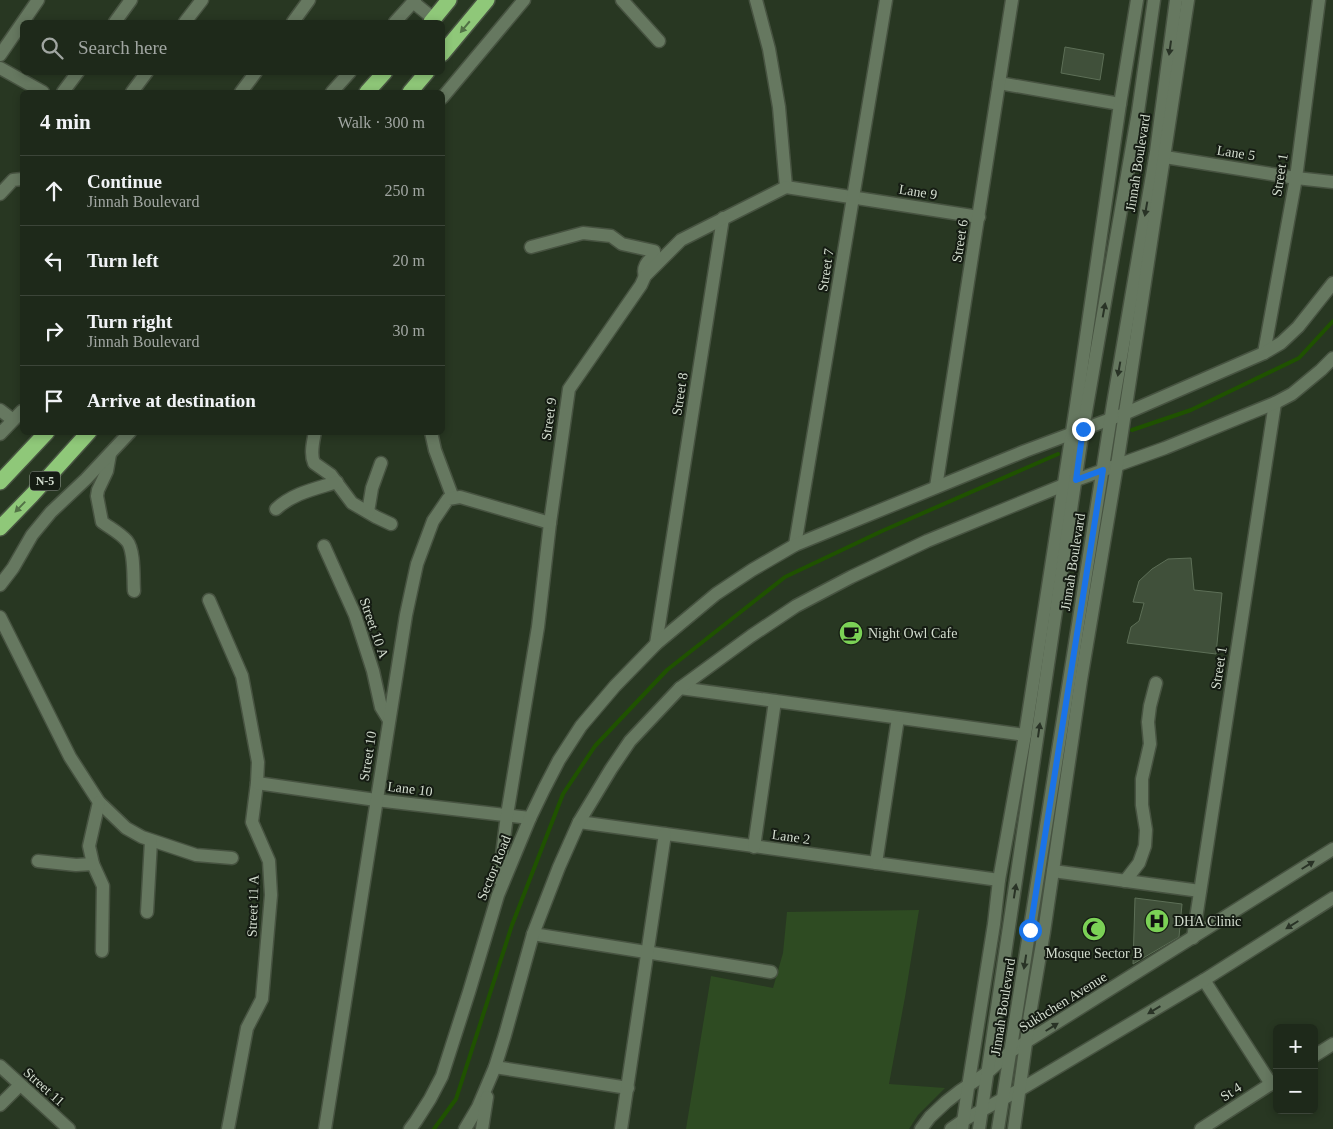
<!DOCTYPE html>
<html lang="en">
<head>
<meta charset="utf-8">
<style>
	:root { --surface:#1e291a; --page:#2b3527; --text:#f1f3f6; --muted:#a1a6a2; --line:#3c4539 }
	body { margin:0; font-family:"Times New Roman",serif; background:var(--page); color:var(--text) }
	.controls { position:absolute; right:15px; bottom:15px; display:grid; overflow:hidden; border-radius:8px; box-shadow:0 2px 8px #0003 }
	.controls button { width:45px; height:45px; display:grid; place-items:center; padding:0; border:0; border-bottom:1px solid var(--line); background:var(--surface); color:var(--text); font:25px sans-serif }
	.stop { position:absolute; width:15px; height:15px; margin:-11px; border:4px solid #1a73e8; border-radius:50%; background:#fff }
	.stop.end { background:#1a73e8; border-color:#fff; box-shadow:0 1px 5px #0008 }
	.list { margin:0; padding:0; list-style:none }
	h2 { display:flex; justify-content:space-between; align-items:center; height:65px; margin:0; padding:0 20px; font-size:21px }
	h2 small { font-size:16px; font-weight:400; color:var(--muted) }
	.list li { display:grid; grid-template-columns:32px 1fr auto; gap:15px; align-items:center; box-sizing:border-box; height:70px; padding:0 20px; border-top:1px solid var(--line) }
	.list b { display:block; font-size:19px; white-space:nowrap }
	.list p { margin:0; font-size:16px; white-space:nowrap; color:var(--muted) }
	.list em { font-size:16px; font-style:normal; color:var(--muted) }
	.icon { flex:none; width:28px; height:28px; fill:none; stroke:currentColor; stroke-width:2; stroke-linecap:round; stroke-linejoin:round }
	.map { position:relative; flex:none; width:1333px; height:1129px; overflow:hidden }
	.search { position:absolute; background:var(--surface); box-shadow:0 2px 8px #0003; left:20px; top:20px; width:425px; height:55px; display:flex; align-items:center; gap:12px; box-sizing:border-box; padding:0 18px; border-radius:8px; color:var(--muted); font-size:19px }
	.panel { position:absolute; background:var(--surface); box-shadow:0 2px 8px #0003; left:20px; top:90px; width:425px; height:345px; border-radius:8px }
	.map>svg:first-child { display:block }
	.green { fill:#2e4b22 }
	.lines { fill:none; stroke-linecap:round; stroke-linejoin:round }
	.stream { stroke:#1f5200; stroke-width:4 }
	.building { fill:#40503a; stroke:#5d6f57 }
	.minor-casing { stroke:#475341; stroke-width:15 }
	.highway-casing { stroke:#475341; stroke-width:18 }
	.minor { stroke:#667860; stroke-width:12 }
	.highway { stroke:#8fc879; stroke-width:15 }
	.oneway { fill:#527246 }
	.oneway2 { fill:#293326 }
	.route { stroke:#1a73e8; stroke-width:6 }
	.labels { text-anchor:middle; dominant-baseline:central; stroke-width:4; stroke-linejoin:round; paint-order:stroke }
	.shield { fill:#151c13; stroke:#9aa397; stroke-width:1 }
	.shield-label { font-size:12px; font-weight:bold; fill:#d3ddcf }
	.street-label { font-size:14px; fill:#d3ddcf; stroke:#151c13 }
	.poi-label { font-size:14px; fill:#d3ddcf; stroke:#151c13; text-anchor:start }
</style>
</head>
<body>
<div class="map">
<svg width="1333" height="1129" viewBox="0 0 1333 1129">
	<rect width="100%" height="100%" fill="#283722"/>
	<polygon class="green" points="919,910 905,997 889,1084 945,1088 918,1115 909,1129 686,1129 711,976 773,988 783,953 787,912"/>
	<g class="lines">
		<g class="stream">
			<polyline points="1132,430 1191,410 1299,358 1333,321"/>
			<polyline points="434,1129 456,1099 512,925 563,794 595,746 667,670 785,577 882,531 1058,454"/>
		</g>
	</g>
	<g class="building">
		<polygon points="1065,47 1104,54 1100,80 1061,73"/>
		<polygon points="1191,558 1194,590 1222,593 1216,654 1127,643 1131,627 1139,621 1144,603 1133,602 1139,581 1152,569 1168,559"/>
		<polygon points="1135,898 1182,904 1179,937 1133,964"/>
	</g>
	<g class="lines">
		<g class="minor-casing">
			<g id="minor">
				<polyline points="622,0 659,41"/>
				<polyline points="756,0 769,49 779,107 786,187 979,217"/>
				<polyline points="413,2 434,19"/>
				<polyline points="115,22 131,0"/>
				<polyline points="185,22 202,0"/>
				<polyline points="293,22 309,0"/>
				<polyline points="395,22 415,0"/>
				<polyline points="0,55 38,0"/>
				<polyline points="0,68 43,92"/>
				<polyline points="999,83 1120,104"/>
				<polyline points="63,92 78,72"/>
				<polyline points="132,92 147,72"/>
				<polyline points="241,92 256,72"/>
				<polyline points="332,92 350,72"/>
				<polyline points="442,98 524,0"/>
				<polyline points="1165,157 1296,178 1333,182"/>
				<polyline points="0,194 13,180 22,179"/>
				<path d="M531,247L583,233L611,236L622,244L654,251V256C647,261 642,268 645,276"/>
				<polyline points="1264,353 1296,178 1319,0"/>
				<polyline points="0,410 13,420"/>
				<path d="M315,432C313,442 310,454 314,463L331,475L352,503L376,517L391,524"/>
				<polyline points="431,432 435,450 453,498"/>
				<polyline points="0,434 22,411"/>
				<path d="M110,454L107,471L98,490L97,496L102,522C110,528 120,533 127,541C135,551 133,578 134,591"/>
				<polyline points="936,487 1012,0"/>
				<path d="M276,509C293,493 315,489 337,482"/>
				<polyline points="368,512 372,488 381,463"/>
				<polyline points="795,545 886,0"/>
				<polyline points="324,546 355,615 373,671 381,707 389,720"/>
				<polyline points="0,585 13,568 32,535 51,512 86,479 130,432"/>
				<polyline points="209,600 242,676 258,762 257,783 252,822 269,861 271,895 262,999 247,1028 228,1129"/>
				<polyline points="0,617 70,757 99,802 126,828 142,837 196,855 232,858"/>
				<polyline points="656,644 723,218"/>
				<polyline points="680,688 1025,735"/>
				<polyline points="257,783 376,800 530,818"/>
				<polyline points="99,802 89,846 93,864 103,886 102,951"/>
				<polyline points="579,822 999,880"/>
				<polyline points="754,847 775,701"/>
				<polyline points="38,861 76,865 93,864"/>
				<polyline points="876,863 898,718"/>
				<polyline points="1053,871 1200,891"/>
				<polyline points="499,879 507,815 538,627 550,523 569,389 641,285 645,276 681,240 786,187"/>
				<polyline points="1125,881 1139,863 1145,846 1146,830 1142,805 1142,779 1150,744 1148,722 1150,706 1156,683"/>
				<polyline points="147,912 151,841"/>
				<polyline points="533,934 771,972"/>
				<polyline points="1193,938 1275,403"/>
				<polyline points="1204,980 1271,1084"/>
				<polyline points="1314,1056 1333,1044"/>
				<polyline points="0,1066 69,1129"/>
				<polyline points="495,1067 628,1088"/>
				<polyline points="0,1105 20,1085"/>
				<polyline points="325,1129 406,615 417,564 433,521 448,499 460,497 550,523"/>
				<polyline points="410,1129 416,1121 430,1099 442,1076 469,992 498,895 530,818 544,789 559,760 581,726 615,686 656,644 716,594 752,570 795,545 1025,451 1124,414 1264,353 1281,343 1298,327 1333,283"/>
				<polyline points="465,1129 478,1107 495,1067 505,1035 533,934 559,867 579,822 611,769 630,741 680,688 751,636 796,606 851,577 927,541 1076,480 1165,448 1275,403 1292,394 1321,370 1333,358"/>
				<polyline points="482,1129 487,1097"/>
				<polyline points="621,1129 665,834"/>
				<polyline points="921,1129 930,1117 946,1102 960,1091 988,1072 1010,1052 1333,849"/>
				<polyline points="951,1129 964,1120 1021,1089 1204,980 1333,898"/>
				<polyline points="962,1129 969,1081 994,924 999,880 1025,735 1076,406 1120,104 1137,0"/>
				<polyline points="979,1129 1083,429 1138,112 1154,0"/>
				<polyline points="998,1129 1113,404 1156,152 1176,0"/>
				<polyline points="1014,1129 1030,1014 1044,932 1081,680 1117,465 1188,0"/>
				<polyline points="1201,1129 1277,1080"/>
			</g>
		</g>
		<g class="highway-casing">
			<g id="highway">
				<polyline points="431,22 449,0"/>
				<polyline points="442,54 487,0"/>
				<polyline points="367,92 385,72"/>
				<polyline points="410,92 427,72"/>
				<polyline points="0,482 47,432"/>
				<polyline points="0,528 32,495 89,432"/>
			</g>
		</g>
		<use href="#minor" class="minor"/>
		<use href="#highway" class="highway"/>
	</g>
	<defs><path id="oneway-solid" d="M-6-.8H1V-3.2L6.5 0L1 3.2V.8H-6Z" transform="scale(1.25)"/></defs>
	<g class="oneway">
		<use href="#oneway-solid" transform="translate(465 27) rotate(130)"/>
		<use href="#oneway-solid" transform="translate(20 507) rotate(134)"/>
	</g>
	<g class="oneway2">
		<use href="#oneway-solid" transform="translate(1170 48) rotate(98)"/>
		<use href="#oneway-solid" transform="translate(1146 209) rotate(100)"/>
		<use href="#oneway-solid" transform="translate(1104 310) rotate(-80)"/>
		<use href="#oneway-solid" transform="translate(1119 369) rotate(100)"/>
		<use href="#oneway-solid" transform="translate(1039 730) rotate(-82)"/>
		<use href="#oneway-solid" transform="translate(1308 865) rotate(-32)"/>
		<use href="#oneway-solid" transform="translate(1015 891) rotate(-81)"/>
		<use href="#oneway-solid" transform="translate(1292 925) rotate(148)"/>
		<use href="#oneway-solid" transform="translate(1025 962) rotate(99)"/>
		<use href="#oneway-solid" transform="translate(1154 1010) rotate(149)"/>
		<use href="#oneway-solid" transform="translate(1052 1027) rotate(-32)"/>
	</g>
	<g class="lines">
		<polyline class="route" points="1030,930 1103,470 1076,480 1083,429"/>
	</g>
	<defs>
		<g id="cafe-disc" transform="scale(1.25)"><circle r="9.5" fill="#7bd156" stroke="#151c13"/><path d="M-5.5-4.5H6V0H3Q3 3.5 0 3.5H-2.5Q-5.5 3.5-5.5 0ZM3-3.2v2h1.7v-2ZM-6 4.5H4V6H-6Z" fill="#111"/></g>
		<g id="hospital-disc" transform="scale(1.25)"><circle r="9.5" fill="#7bd156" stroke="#151c13"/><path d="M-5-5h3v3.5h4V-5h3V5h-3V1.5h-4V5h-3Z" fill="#111"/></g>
		<g id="mosque-disc" transform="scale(1.25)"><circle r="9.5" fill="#7bd156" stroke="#151c13"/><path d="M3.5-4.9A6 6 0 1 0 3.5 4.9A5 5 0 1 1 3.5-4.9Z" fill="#111"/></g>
	</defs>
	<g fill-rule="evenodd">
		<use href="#cafe-disc" x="851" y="633"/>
		<use href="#hospital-disc" x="1157" y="921"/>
		<use href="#mosque-disc" x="1094" y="929"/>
	</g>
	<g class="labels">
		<rect class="shield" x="30" y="471.5" width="30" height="19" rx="4"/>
		<g class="shield-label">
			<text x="45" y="481">N-5</text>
		</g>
		<g class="street-label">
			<text transform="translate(1236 153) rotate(9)">Lane 5</text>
			<text transform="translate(1138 163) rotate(-81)">Jinnah Boulevard</text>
			<text transform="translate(1280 175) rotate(-81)">Street 1</text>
			<text transform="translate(918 192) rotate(9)">Lane 9</text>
			<text transform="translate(960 241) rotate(-81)">Street 6</text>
			<text transform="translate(826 270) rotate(-81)">Street 7</text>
			<text transform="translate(680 394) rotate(-81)">Street 8</text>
			<text transform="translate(549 419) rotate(-82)">Street 9</text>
			<text transform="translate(1073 562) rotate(-81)">Jinnah Boulevard</text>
			<text transform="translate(374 628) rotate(71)">Street 10 A</text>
			<text transform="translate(1219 668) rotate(-81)">Street 1</text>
			<text transform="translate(368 756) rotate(-81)">Street 10</text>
			<text transform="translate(410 789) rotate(7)">Lane 10</text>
			<text transform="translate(791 837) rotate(8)">Lane 2</text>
			<text transform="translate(494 868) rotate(-68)">Sector Road</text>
			<text transform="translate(253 906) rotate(-88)">Street 11 A</text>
			<text transform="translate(1063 1002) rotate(-32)">Sukhchen Avenue</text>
			<text transform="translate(1003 1007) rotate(-81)">Jinnah Boulevard</text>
			<text transform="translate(44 1087) rotate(42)">Street 11</text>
			<text transform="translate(1231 1092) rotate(-33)">St 4</text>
		</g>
		<g class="poi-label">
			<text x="868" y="633">Night Owl Cafe</text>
			<text x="1174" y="921">DHA Clinic</text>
			<text x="1094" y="953" text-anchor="middle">Mosque Sector B</text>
		</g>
	</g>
</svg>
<div class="controls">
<button>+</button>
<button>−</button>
</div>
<div class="stop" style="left:1030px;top:930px"></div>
<div class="stop end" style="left:1083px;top:429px"></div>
<div class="search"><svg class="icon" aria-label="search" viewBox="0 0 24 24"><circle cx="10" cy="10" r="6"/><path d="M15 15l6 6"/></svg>Search here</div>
<section class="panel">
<h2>4 min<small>Walk · 300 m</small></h2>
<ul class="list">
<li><svg class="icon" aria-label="ahead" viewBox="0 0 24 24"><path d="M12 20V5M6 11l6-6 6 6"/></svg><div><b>Continue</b><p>Jinnah Boulevard</p></div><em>250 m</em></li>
<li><svg class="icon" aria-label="left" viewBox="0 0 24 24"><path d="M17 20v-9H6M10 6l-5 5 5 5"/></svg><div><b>Turn left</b></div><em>20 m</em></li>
<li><svg class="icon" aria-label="right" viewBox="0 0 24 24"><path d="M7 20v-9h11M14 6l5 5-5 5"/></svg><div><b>Turn right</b><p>Jinnah Boulevard</p></div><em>30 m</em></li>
<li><svg class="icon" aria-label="arrive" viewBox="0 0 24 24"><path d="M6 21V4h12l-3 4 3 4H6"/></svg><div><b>Arrive at destination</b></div></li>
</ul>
</section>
</div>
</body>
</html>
